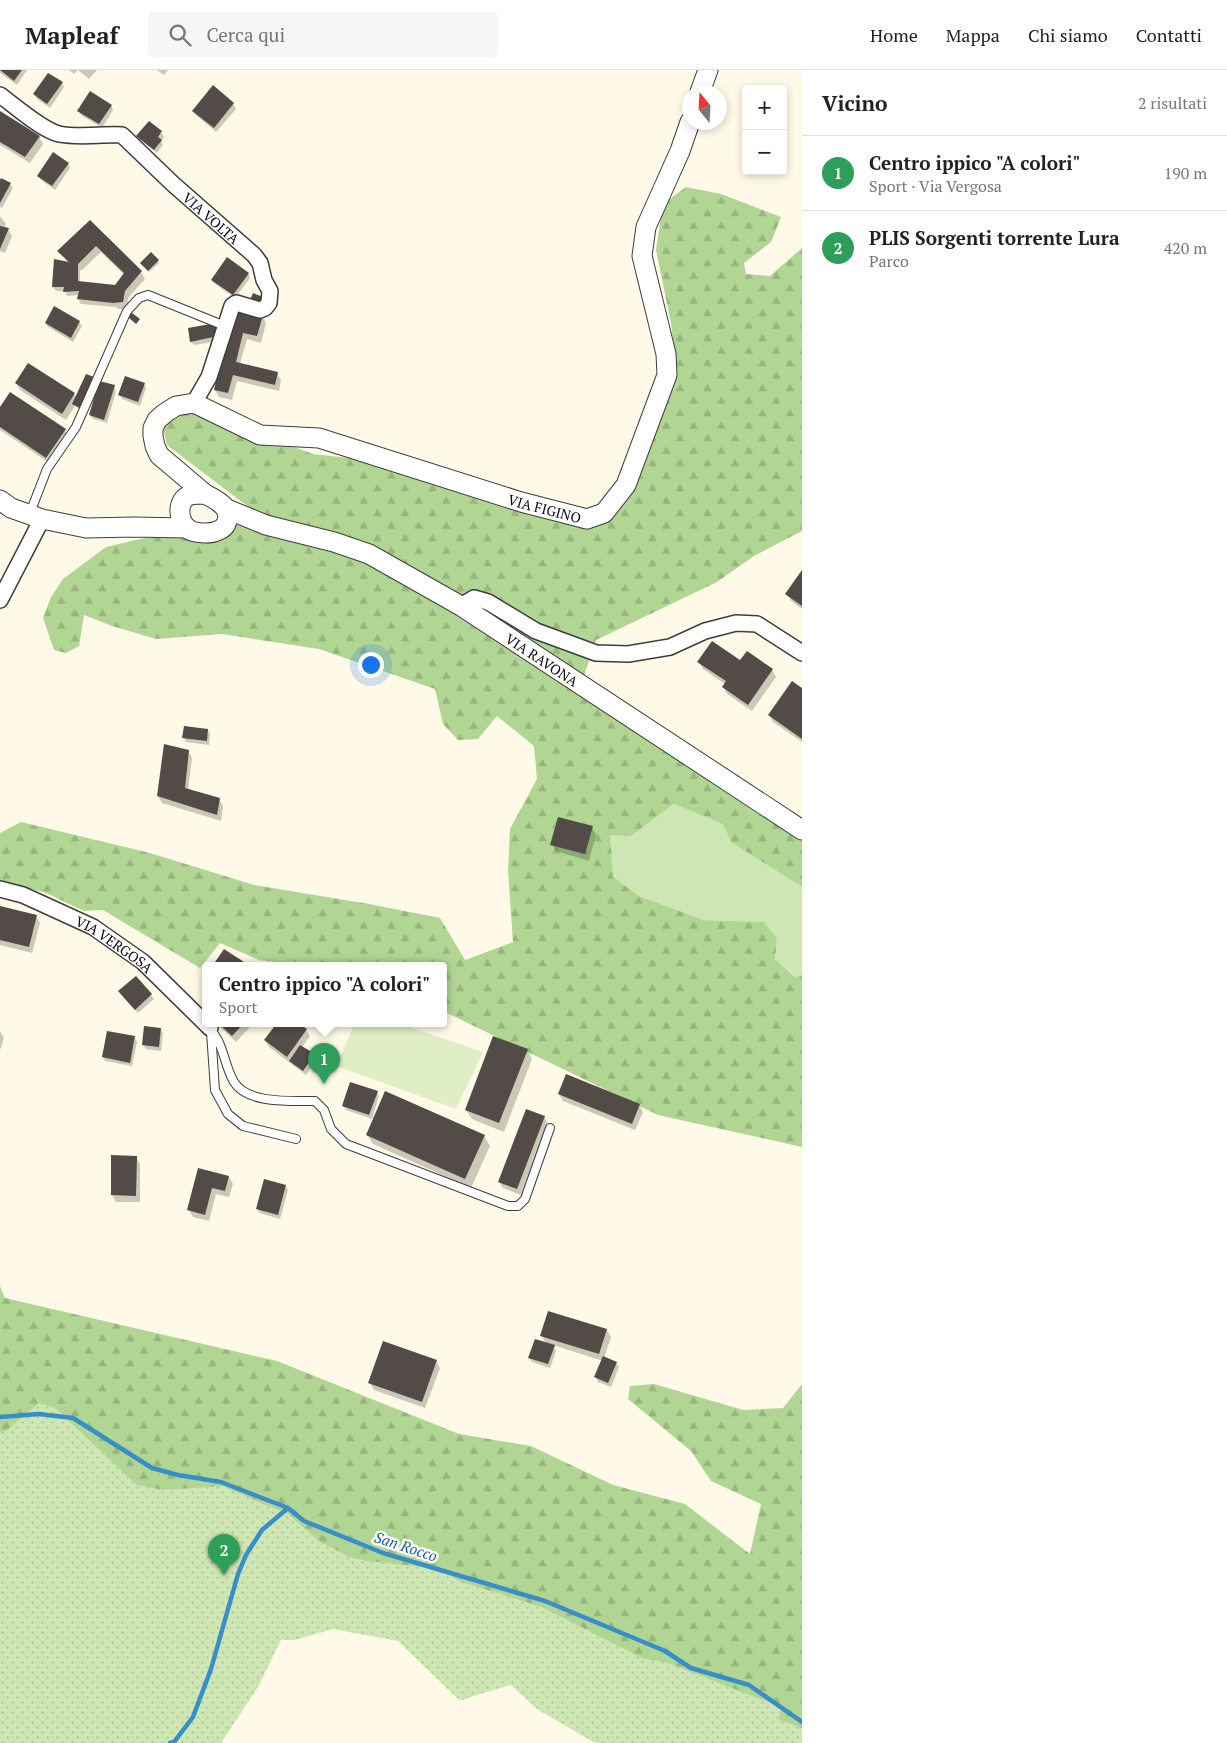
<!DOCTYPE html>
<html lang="it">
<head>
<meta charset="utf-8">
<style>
	:root { --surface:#fff; --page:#f6f6f6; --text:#222; --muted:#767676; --line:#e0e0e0; --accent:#b4282d }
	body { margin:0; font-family:"PT Serif",serif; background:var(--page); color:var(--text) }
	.controls { position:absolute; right:15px; top:15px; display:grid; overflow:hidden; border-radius:5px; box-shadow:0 2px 8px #0003 }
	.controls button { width:45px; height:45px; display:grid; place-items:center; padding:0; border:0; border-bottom:1px solid var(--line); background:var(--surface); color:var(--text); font:25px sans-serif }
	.compass { position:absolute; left:682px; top:15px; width:45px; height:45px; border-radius:50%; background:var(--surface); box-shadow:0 2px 8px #0003; rotate:342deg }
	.you { position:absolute; left:370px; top:594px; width:18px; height:18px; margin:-12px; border:4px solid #fff; border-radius:50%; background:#1a73e8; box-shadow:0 0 0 8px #1a73e833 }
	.badge { display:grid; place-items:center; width:32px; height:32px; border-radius:50%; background:var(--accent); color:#fff; font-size:16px; font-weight:700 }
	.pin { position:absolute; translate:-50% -41px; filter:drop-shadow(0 1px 2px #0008) }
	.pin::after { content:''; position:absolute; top:26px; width:18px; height:15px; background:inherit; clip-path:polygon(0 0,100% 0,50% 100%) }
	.popup { position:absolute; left:202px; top:892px; width:245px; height:65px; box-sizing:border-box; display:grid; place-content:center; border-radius:5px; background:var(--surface); filter:drop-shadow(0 1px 4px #0005); font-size:16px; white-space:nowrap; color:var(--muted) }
	.popup b { font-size:19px; color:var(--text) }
	.popup::after { content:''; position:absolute; left:50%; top:100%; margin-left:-10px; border:10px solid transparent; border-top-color:var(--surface) }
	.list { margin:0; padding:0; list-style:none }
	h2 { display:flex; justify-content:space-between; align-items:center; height:65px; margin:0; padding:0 20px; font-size:21px }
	h2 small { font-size:16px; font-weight:400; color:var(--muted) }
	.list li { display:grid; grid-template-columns:32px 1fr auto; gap:15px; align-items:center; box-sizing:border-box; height:75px; padding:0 20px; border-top:1px solid var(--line) }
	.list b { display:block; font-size:19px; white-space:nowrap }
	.list p { margin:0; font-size:16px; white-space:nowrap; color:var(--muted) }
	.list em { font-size:16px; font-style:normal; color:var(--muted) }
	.icon { flex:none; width:28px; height:28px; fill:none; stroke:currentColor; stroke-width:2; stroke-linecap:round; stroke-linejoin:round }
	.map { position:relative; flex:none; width:802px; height:1673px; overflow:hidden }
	header { display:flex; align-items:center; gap:30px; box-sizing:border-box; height:70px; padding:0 25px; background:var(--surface); border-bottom:1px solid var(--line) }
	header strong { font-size:24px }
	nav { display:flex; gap:28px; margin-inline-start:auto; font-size:18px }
	.search { width:350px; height:45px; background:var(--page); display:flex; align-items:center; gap:12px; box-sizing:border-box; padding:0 18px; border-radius:5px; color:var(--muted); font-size:19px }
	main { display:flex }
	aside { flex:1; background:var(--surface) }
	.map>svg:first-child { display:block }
	.grass { fill:#cde6b3 }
	.forest { fill:url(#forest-firs) }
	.park { fill:url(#park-dots) }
	.pitch { fill:#dfeec5 }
	.shadow { fill:#0003; fill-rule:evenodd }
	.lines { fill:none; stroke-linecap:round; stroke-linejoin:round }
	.stream { stroke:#388ec8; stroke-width:4.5 }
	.building { fill:#524b47; fill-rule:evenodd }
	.service-casing { stroke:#3d3d3d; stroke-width:10 }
	.minor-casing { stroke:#3d3d3d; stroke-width:18 }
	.tertiary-casing { stroke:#3d3d3d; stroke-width:21 }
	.service { stroke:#fff; stroke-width:8 }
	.minor { stroke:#fff; stroke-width:15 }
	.tertiary { stroke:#fff; stroke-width:19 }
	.labels { text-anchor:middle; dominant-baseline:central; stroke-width:5; stroke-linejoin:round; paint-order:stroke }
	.street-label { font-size:14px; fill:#0a0a0a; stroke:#fff }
	.water-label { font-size:15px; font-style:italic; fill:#195e96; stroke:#fff }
</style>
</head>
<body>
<header>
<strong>Mapleaf</strong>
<div class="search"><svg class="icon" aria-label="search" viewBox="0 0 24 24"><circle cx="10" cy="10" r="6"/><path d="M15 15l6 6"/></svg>Cerca qui</div>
<nav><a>Home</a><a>Mappa</a><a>Chi siamo</a><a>Contatti</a></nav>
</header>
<main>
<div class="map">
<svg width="802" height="1673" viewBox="0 0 802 1673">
	<defs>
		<pattern id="forest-firs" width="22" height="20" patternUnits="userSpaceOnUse" patternTransform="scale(1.25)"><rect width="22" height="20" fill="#b1d693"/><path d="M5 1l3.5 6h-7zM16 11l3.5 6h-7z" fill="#97b67d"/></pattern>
		<pattern id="park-dots" width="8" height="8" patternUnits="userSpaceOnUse" patternTransform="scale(1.25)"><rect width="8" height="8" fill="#cde6b3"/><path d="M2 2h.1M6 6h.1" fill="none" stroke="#afc499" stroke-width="1.8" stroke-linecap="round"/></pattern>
	</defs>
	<rect width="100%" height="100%" fill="#fefae7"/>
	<polygon class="grass" points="674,734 723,754 731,772 802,817 802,905 796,907 775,889 777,868 764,852 704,850 639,826 612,807 610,765 631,766"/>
	<g class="forest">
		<polygon points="686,117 721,124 781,147 771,172 744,193 746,204 770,206 802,178 802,461 754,486 717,512 596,570 583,609 802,748 802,817 731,772 723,754 674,734 631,766 610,765 613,807 639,826 704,850 764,852 777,868 775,889 795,907 802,905 802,1077 658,1045 443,941 443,895 295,895 259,890 220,873 200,898 103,840 84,841 46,823 0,810 0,763 21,752 150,783 254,815 369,834 440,848 465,890 513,872 508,800 510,759 537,709 534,676 497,646 478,669 458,670 443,654 435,619 319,579 222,564 156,569 112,556 84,545 79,576 66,583 54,580 43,548 51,527 63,509 106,477 255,442 167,375 163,358 180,344 196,341 313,384 349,388 592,457 631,423 677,305 671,253 656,180 663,134"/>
		<polygon points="0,1216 5,1228 277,1291 459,1364 531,1376 613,1415 685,1434 750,1484 761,1434 711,1411 691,1381 628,1329 630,1316 654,1314 743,1340 783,1338 802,1314 802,1673 511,1612 462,1630 400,1570 326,1557 281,1553 0,1673"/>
	</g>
	<polygon class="park" points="39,1333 55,1338 137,1415 163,1420 223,1416 263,1434 287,1443 319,1471 350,1487 367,1491 436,1498 459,1511 542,1537 642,1588 668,1593 781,1637 779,1650 802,1658 802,1673 595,1673 537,1639 511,1615 459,1630 398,1571 333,1559 295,1570 281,1570 258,1617 221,1673 0,1673 0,1362 6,1361"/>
	<polygon class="pitch" points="355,953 398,953 483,982 456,1039 336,996"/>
	<g class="shadow">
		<polygon points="0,0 27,0 17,15 0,3"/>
		<polygon points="69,0 78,0 74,4"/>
		<polygon points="78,0 97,0 89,9"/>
		<polygon points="157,0 168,0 164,5"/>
		<polygon points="62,13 64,17 50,38 37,29 35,25"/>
		<polygon points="213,17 233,34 236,39 216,62 196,45 194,41"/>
		<polygon points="111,35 113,40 102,58 81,45 79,41"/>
		<polygon points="0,43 39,67 43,74 30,93 0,75"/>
		<polygon points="149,52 161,62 164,67 161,71 163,75 157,83 140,70 138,66"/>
		<polygon points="68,93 70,98 55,120 41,110 38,106"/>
		<polygon points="0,112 10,114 13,118 2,138 0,137"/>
		<polygon points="0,146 6,154 4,158 8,159 12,166 5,183 0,181"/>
		<path d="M90,152L141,202L145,209L128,228L127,239H118L116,237L81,234L78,229L79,225L67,226L65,221H56L53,217L68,193L59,181ZM101,182L124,205L117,217L80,213V200H82Z"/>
		<polygon points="158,191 159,193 149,202 142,195"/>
		<polygon points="248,203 250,208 235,228 215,214 213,210"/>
		<polygon points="234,239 262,246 266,253 261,273 247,269 240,294 277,303 281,310 279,321 237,311 232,330 219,327 215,320"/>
		<polygon points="79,252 82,256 73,272 48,257 46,253"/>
		<polygon points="215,254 220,271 194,275 191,271"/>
		<polygon points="87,305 96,312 82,341 75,336 66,350 20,320 16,313 74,324 76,328"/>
		<polygon points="144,314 146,318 140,336 122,329 120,325"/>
		<polygon points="114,316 116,321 107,353 93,349 90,345"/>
		<polygon points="0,339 65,360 69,367 51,394 0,360"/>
		<polygon points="802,502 802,539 791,531 787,524"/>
		<polygon points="747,582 772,600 776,607 752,641 727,624 723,617 725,614 703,599 699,592 741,592"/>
		<polygon points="802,619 802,672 773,652 769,645"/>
		<polygon points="208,660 210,664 209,675 186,672 184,668"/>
		<polygon points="188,681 192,688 188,720 219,729 223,736 221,751 162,733 158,726"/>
		<polygon points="592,758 596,764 589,791 556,781 552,774"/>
		<polygon points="0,837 36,846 40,853 32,883 0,875"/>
		<polygon points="151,925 154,929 138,943 122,926"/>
		<polygon points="218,953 254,953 236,972 221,958"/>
		<polygon points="278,953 296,953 306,960 310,966 302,977 314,985 316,990 306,1005 269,977 265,970"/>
		<polygon points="160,959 163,963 161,981 146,979 143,975"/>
		<polygon points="0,961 4,968 0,980"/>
		<polygon points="134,967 137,972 132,996 105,991 103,987"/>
		<polygon points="527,980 532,989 504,1062 472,1049 466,1040"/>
		<polygon points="377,1022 379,1026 372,1049 346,1040 343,1036"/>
		<polygon points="559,1024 639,1035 643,1042 635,1060 563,1031"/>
		<polygon points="544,1047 548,1054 521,1125 503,1118 499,1111"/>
		<polygon points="367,1065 484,1066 490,1076 471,1118 373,1074"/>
		<polygon points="136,1087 140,1094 140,1132 116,1132 112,1125"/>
		<polygon points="199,1099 229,1107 233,1114 229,1127 216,1124 209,1151 193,1147 189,1140"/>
		<polygon points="286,1116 288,1120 280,1149 260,1143 257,1139"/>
		<polygon points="607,1260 611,1267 604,1288 616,1293 619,1297 611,1317 598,1312 596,1307 603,1291 553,1275 556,1281 550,1298 532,1292 529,1287 546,1274 542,1266"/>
		<polygon points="436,1291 440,1298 425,1338 374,1320 370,1313"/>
	</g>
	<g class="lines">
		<g class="stream">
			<polyline points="0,1347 39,1344 73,1348 152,1398 178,1405 221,1412 288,1438 304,1451 383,1483 545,1531 665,1581 691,1598 749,1615 802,1652"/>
			<polyline points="170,1673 174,1672 193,1647 211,1599 238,1504 246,1485 262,1460 288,1438"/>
		</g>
	</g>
	<g class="building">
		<polygon points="0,0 22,0 14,11"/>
		<polygon points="48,3 63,12 47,34 33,24"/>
		<polygon points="213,15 234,33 214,58 192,41"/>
		<polygon points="90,21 112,35 99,54 77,41"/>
		<polygon points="0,41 40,66 25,87 0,72"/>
		<polygon points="149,51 162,61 158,67 162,70 154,80 136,66"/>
		<polygon points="53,82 69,93 52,116 37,106"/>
		<polygon points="1,108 11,113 0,133 0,110"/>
		<path d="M90,150L142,201L125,221L123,232L113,233L77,229L79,221L63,222L64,217H52L54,189L69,192L57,181ZM96,176L124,203L115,215L78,211V194Z"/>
		<polygon points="0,156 9,158 0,179"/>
		<polygon points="151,182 159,190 148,201 140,193"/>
		<polygon points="227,187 249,203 233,225 211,210"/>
		<polygon points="253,223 263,227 259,236 249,232"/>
		<polygon points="54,236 80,251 71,268 45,253"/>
		<polygon points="233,238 263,245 257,266 243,263 236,292 278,302 275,315 233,305 228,323 214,320"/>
		<polygon points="132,243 140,249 136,254 128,247"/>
		<polygon points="216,253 218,266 190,272 188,258"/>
		<polygon points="28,293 75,323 62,344 15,313"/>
		<polygon points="86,304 94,307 80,338 72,334"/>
		<polygon points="125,306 145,313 138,332 118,325"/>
		<polygon points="99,311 115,315 104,350 89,345"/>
		<polygon points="10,322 66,359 46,388 0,357 0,337"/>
		<polygon points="802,500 802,536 785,524"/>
		<polygon points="712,571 740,590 747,581 773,599 748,635 722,617 726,611 697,592"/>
		<polygon points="792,611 802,618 802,669 768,645"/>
		<polygon points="184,656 208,659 207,671 182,668"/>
		<polygon points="164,674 189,680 185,718 220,728 217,745 157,726"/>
		<polygon points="558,747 593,756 585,784 550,775"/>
		<polygon points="0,836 37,845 29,877 0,870"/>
		<polygon points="224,879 244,892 242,895 213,895"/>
		<polygon points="136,906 152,924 135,940 118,921"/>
		<polygon points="218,953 244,953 232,966"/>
		<polygon points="277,953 298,953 307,959 287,987 264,970"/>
		<polygon points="144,956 161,958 159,977 142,975"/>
		<polygon points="107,961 135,966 130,993 102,987"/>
		<polygon points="493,966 528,979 499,1053 465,1040"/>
		<polygon points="300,975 315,984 303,1001 289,991"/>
		<polygon points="566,1004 640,1034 632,1054 558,1024"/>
		<polygon points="350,1012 378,1021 369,1045 342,1036"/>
		<polygon points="385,1021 485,1065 465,1109 366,1065"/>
		<polygon points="526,1039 545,1046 517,1119 498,1112"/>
		<polygon points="111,1085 137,1086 136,1126 111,1125"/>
		<polygon points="198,1098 229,1106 225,1121 212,1118 205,1145 187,1140"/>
		<polygon points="264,1109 286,1115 278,1145 256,1139"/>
		<polygon points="548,1241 607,1259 599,1284 540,1266"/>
		<polygon points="535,1269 555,1275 548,1294 528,1288"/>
		<polygon points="383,1271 437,1290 422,1332 368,1313"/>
		<polygon points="603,1286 617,1292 608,1313 594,1307"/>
	</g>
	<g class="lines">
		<g class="service-casing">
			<g id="service">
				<polyline points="30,443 47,399 76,357 127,241 139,228 148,225 220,254 223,262"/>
				<path d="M210,958C213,963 218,969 220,975C225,987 227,1000 234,1012C247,1034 292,1031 315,1031L324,1040L331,1059L346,1074L508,1136H518L525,1129L550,1058"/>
				<polyline points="211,962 215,1020 228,1044 243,1056 296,1069"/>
			</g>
		</g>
		<g class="minor-casing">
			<g id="minor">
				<path id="s1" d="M0,25C15,36 42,60 59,64C79,68 102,64 122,65L173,114L254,185L260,193L264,210L270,221L269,233L265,238L260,240L236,233L232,236L209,307L194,333"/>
				<polyline points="0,530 42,449"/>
				<polyline points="461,536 474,528 488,532 536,561 596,583 628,584 670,577 705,561 736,553 757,554 802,583"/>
				<path id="s2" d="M0,819L23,825L93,857L143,892L210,958"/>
			</g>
		</g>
		<g class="tertiary-casing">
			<g id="tertiary">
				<polyline points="700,22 708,0"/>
				<path id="s3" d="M205,424L159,385L155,376L153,366V358L157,350L165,343L176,336L194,333L260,365L319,368L521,432L587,449L604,443L626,415L667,305L666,284L642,186L646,157L680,81L690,52"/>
				<path d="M205,424C215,429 232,437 227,451C226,456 223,459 217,461C210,464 193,464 187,458C178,450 176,430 190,425C194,424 200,424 205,424Z"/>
				<polyline points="0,430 11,438 42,449 86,458 134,457 187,458"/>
				<path id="s4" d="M227,439L266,455L334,472L369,484L461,536L802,760"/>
			</g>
		</g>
		<use href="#service" class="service"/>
		<use href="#minor" class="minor"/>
		<use href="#tertiary" class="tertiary"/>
	</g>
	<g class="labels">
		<g class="street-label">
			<text stroke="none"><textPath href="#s1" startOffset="256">VIA VOLTA</textPath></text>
			<text stroke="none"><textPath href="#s3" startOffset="508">VIA FIGINO</textPath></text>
			<text stroke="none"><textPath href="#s4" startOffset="352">VIA RAVONA</textPath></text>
			<text stroke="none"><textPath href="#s2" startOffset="128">VIA VERGOSA</textPath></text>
		</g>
		<g class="water-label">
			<text transform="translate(406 1476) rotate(18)">San Rocco</text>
		</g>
	</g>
</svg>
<div class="controls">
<button>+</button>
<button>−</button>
</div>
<svg class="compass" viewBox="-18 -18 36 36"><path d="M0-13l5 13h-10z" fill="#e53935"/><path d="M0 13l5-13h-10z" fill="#767676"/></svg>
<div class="you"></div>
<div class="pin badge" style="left:324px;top:1014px;background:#2e9e5b">1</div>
<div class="popup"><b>Centro ippico &quot;A colori&quot;</b>Sport</div>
<div class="pin badge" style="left:224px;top:1505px;background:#2e9e5b">2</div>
</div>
<aside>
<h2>Vicino<small>2 risultati</small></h2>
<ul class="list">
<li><span class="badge" style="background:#2e9e5b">1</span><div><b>Centro ippico &quot;A colori&quot;</b><p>Sport · Via Vergosa</p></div><em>190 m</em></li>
<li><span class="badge" style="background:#2e9e5b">2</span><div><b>PLIS Sorgenti torrente Lura</b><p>Parco</p></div><em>420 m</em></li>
</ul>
</aside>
</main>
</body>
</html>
